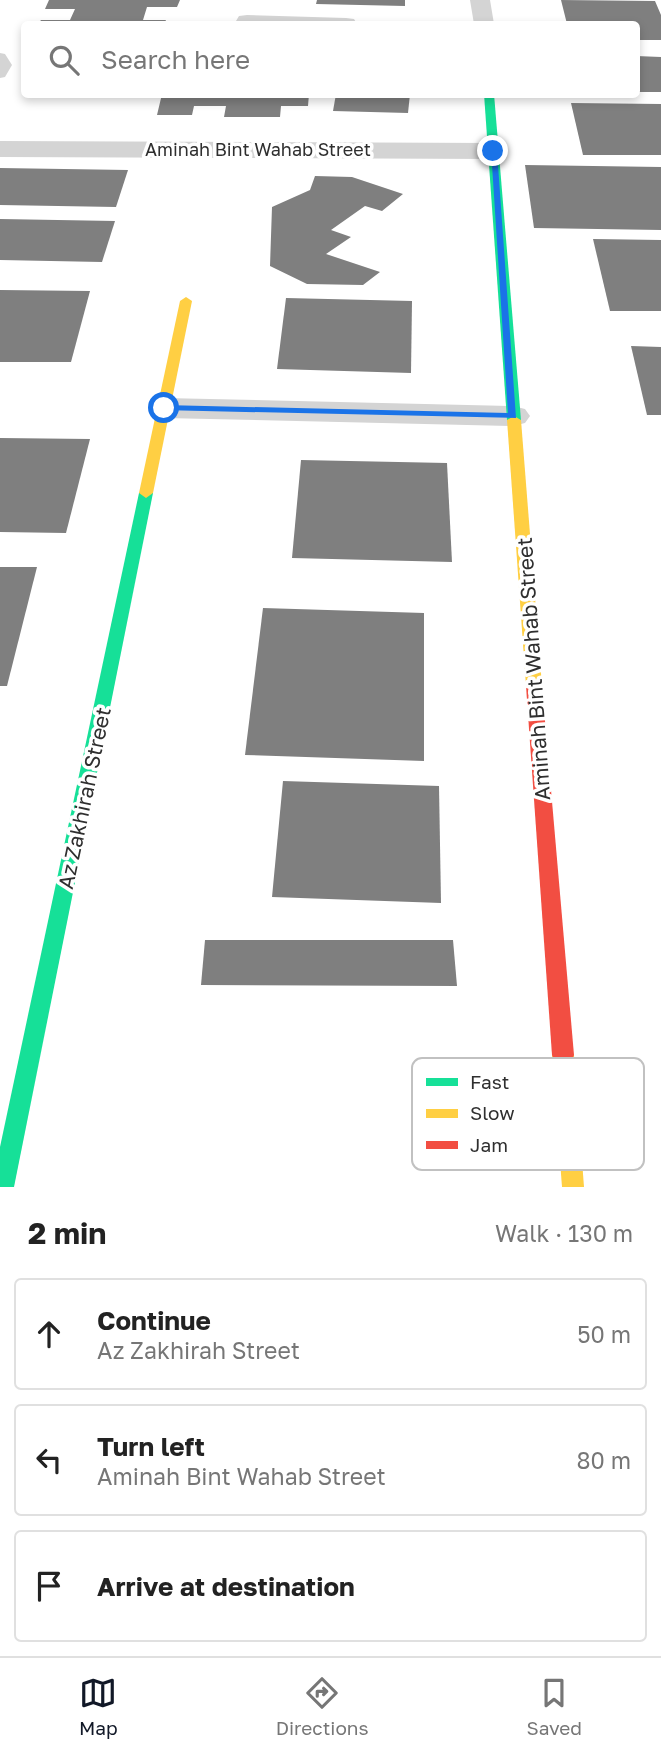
<!DOCTYPE html>
<html lang="en">
<head>
<meta charset="utf-8">
<style>
	:root { --surface:#fff; --page:#f6f6f6; --text:#222; --muted:#767676; --line:#e0e0e0; --accent:#111827 }
	body { margin:0; font-family:"Golos Text",sans-serif; background:var(--page); color:var(--text) }
	.stop { position:absolute; width:21px; height:21px; margin:-16px; border:5px solid #1a73e8; border-radius:50%; background:#fff }
	.stop.end { background:#1a73e8; border-color:#fff; box-shadow:0 2px 7px #0008 }
	.list { margin:0; padding:0; list-style:none }
	h2 { display:flex; justify-content:space-between; align-items:center; height:91px; margin:0; padding:0 28px; font-size:30px }
	h2 small { font-size:23px; font-weight:400; color:var(--muted) }
	.list li { display:grid; grid-template-columns:46px 1fr auto; gap:21px; align-items:center; box-sizing:border-box; height:112px; margin:0 14px 14px; padding:0 14px; border:2px solid var(--line); border-radius:7px }
	.list b { display:block; font-size:26px; white-space:nowrap }
	.list p { margin:0; font-size:23px; white-space:nowrap; color:var(--muted) }
	.list em { font-size:23px; font-style:normal; color:var(--muted) }
	.icon { flex:none; width:38px; height:38px; fill:none; stroke:currentColor; stroke-width:2; stroke-linecap:round; stroke-linejoin:round }
	.map { position:relative; flex:none; width:661px; height:1187px; overflow:hidden }
	.search { position:absolute; background:var(--surface); box-shadow:0 4px 10px #0003; left:21px; right:21px; top:21px; height:77px; display:flex; align-items:center; gap:18px; box-sizing:border-box; padding:0 24px; border-radius:7px; color:var(--muted); font-size:26px }
	.sheet { height:469px; background:var(--surface) }
	nav { display:flex; justify-content:space-around; align-items:center; box-sizing:border-box; height:98px; border-top:2px solid var(--line); background:var(--surface); font-size:19px; color:var(--muted) }
	nav a { display:grid; justify-items:center; gap:4px }
	nav .on { color:var(--accent) }
	.map>svg:first-child { display:block }
	.building { fill:#7f7f7f }
	.lines { fill:none; stroke-linecap:round; stroke-linejoin:round }
	.lane { fill:#d4d4d4; fill-rule:evenodd }
	.street { fill:#d4d4d4; fill-rule:evenodd }
	.fast { fill:#16e098; fill-rule:evenodd }
	.slow { fill:#ffcf43; fill-rule:evenodd }
	.jam { fill:#f24e42; fill-rule:evenodd }
	.route { fill:#1a73e8 }
	.labels { text-anchor:middle; dominant-baseline:central; stroke-width:7; stroke-linejoin:round; paint-order:stroke }
	.far-street-label { font-size:18px; fill:#2f2f2f; stroke:#fff }
	.street-label { font-size:21px; fill:#2f2f2f; stroke:#fff }
	.key { fill:#fff; stroke:#c1c1c1; stroke-width:2 }
	.key-label { font-size:19px; fill:#2f2f2f }
</style>
</head>
<body>
<div class="map">
<svg width="661" height="1187" viewBox="0 0 661 1187">
	<rect width="100%" height="100%" fill="#fff"/>
	<g class="building">
		<polygon points="49,0 180,0 177,7 147,7 143,20 166,20 164,24 38,24 41,20 70,20 75,9 45,9"/>
		<polygon points="317,0 405,0 405,6 316,4"/>
		<polygon points="561,0 655,1 661,15 661,40 636,40 636,24 567,24"/>
		<polygon points="636,56 661,57 661,92 636,92"/>
		<polygon points="30,94 101,94 100,98 28,97"/>
		<polygon points="162,94 309,94 308,106 281,106 280,117 224,117 226,106 194,106 192,115 157,115"/>
		<polygon points="336,94 410,94 408,113 333,111"/>
		<polygon points="571,103 661,104 661,155 583,155"/>
		<polygon points="525,165 661,167 661,230 534,228"/>
		<polygon points="0,168 128,170 116,207 0,205"/>
		<polygon points="315,176 352,177 403,194 382,211 365,206 331,230 351,237 326,254 380,272 363,285 307,284 270,266 272,207 310,190"/>
		<polygon points="0,219 115,221 102,262 0,260"/>
		<polygon points="593,239 661,240 661,311 610,311"/>
		<polygon points="0,290 90,291 71,362 0,362"/>
		<polygon points="286,298 412,301 411,373 277,369"/>
		<polygon points="631,346 661,347 661,415 647,415"/>
		<polygon points="0,438 90,439 66,533 0,532"/>
		<polygon points="301,460 447,463 452,562 292,558"/>
		<polygon points="0,567 37,567 7,686 0,686"/>
		<polygon points="263,608 424,613 424,761 245,755"/>
		<polygon points="283,781 439,786 441,903 272,897"/>
		<polygon points="205,940 453,940 457,986 201,985"/>
	</g>
	<g class="lines">
		<polygon class="lane" points="0,53 5,54 12,65 5,77 0,78"/>
		<g class="street">
			<polygon points="470,0 490,0 494,24 474,24"/>
			<polygon points="247,15 346,18 354,19 357,24 239,24 236,21 239,16"/>
			<polygon points="0,141 493,143 502,146 506,151 502,156 493,159 0,157"/>
			<polygon points="164,398 513,406 525,409 530,416 525,423 513,426 164,418 152,415 148,408 152,401"/>
		</g>
		<g class="fast">
			<polygon points="484,94 494,94 521,420 514,424 507,420"/>
			<polygon points="146,488 153,493 14,1187 0,1187 0,1147 139,493"/>
		</g>
		<g class="slow">
			<polygon points="186,297 192,301 153,493 146,498 139,493 180,301"/>
			<polygon points="514,416 521,420 542,686 540,690 528,690 526,686 507,420"/>
			<polygon points="563,1045 571,1048 574,1055 584,1187 562,1187 552,1055 555,1048"/>
		</g>
		<polygon class="jam" points="534,680 540,682 542,686 574,1055 571,1062 563,1065 555,1062 552,1055 526,686 528,682"/>
	</g>
	<polygon class="route" points="491,149 497,151 516,418 161,410 159,408 164,405 508,413"/>
	<g class="labels">
		<g class="far-street-label">
			<text x="258" y="149">Aminah Bint Wahab Street</text>
		</g>
		<g class="street-label">
			<text transform="translate(533 669) rotate(-94)">Aminah Bint Wahab Street</text>
			<text transform="translate(84 798) rotate(-78)">Az Zakhirah Street</text>
		</g>
	</g>
	<rect x="412" y="1058" width="232" height="112" rx="10" class="key"/>
	<rect x="426" y="1078" width="32" height="8" fill="#16e098"/>
	<rect x="426" y="1109" width="32" height="9" fill="#ffcf43"/>
	<rect x="426" y="1141" width="32" height="8" fill="#f24e42"/>
	<g class="key-label">
		<text x="470" y="1089">Fast</text>
		<text x="470" y="1120">Slow</text>
		<text x="470" y="1152">Jam</text>
	</g>
</svg>
<div class="stop" style="left:164px;top:408px"></div>
<div class="stop end" style="left:493px;top:151px"></div>
<div class="search"><svg class="icon" aria-label="search" viewBox="0 0 24 24"><circle cx="10" cy="10" r="6"/><path d="M15 15l6 6"/></svg>Search here</div>
</div>
<section class="sheet">
<h2>2 min<small>Walk · 130 m</small></h2>
<ul class="list">
<li><svg class="icon" aria-label="ahead" viewBox="0 0 24 24"><path d="M12 20V5M6 11l6-6 6 6"/></svg><div><b>Continue</b><p>Az Zakhirah Street</p></div><em>50 m</em></li>
<li><svg class="icon" aria-label="left" viewBox="0 0 24 24"><path d="M17 20v-9H6M10 6l-5 5 5 5"/></svg><div><b>Turn left</b><p>Aminah Bint Wahab Street</p></div><em>80 m</em></li>
<li><svg class="icon" aria-label="arrive" viewBox="0 0 24 24"><path d="M6 21V4h12l-3 4 3 4H6"/></svg><div><b>Arrive at destination</b></div></li>
</ul>
</section>
<nav>
<a class="on"><svg class="icon" aria-label="map" viewBox="0 0 24 24"><path d="M3 6l6-2 6 2 6-2v14l-6 2-6-2-6 2zM9 4v14M15 6v14"/></svg>Map</a>
<a><svg class="icon" aria-label="directions" viewBox="0 0 24 24"><path d="M12 3l9 9-9 9-9-9zM9 14v-3h6M13 9l2 2-2 2"/></svg>Directions</a>
<a><svg class="icon" aria-label="saved" viewBox="0 0 24 24"><path d="M7 4h10v16l-5-4-5 4z"/></svg>Saved</a>
</nav>
</body>
</html>
